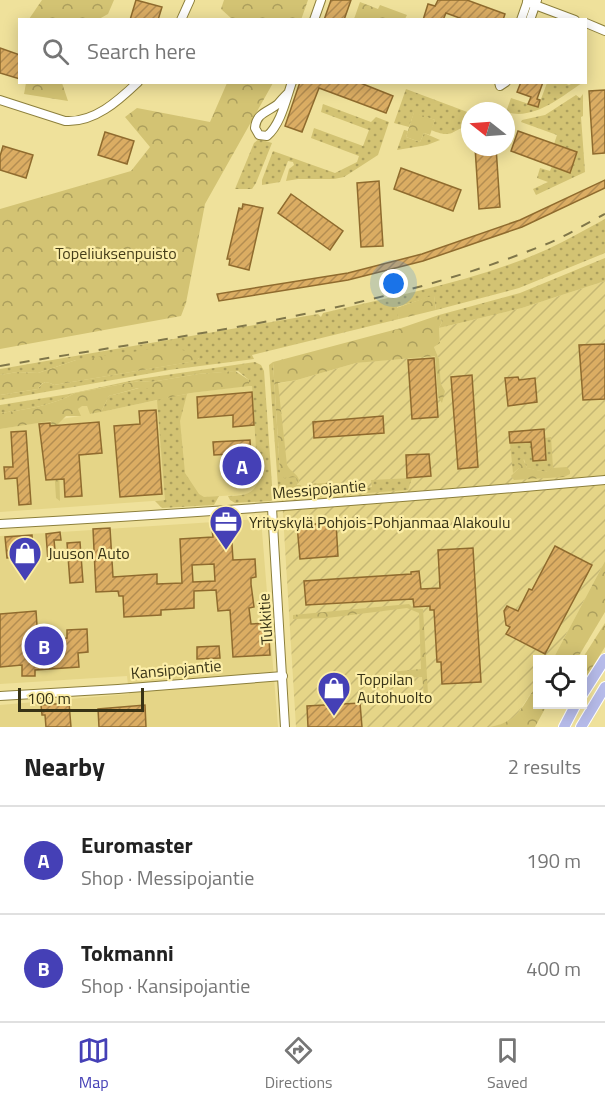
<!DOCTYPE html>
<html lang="en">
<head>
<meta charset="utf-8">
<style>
	:root { --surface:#fff; --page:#f2f2f2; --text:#222; --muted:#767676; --line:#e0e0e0; --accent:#4540b6 }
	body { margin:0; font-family:"Titillium Web",sans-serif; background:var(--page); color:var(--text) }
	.controls { position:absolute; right:18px; bottom:18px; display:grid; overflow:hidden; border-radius:0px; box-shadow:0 3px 15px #0003 }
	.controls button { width:54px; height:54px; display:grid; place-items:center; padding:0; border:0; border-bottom:2px solid var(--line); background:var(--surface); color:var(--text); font:30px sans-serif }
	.compass { position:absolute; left:461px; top:102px; width:54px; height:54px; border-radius:50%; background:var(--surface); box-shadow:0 3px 15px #0003; rotate:287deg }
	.scale { position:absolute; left:18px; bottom:15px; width:126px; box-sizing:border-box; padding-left:6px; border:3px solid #383316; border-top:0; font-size:16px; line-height:21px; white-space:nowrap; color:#383316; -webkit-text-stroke:4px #fceea8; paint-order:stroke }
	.you { position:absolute; left:394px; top:284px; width:21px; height:21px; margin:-15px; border:4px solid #fff; border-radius:50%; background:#1a73e8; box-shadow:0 0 0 9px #1a73e833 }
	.badge { display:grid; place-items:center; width:39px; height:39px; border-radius:50%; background:var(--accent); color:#fff; font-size:20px; font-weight:700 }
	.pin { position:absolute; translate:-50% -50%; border:3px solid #fff; box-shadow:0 2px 6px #0006 }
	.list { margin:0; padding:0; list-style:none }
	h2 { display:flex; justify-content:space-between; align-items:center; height:78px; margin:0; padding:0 24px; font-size:26px }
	h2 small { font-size:20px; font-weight:400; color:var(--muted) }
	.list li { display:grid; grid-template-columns:39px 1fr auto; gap:18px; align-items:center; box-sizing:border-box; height:108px; padding:0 24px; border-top:2px solid var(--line) }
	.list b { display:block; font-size:22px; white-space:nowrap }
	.list p { margin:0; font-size:20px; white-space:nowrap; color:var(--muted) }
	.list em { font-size:20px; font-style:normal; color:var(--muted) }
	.icon { flex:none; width:33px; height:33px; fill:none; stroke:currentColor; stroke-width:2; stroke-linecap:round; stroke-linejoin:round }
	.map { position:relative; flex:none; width:605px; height:727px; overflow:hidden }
	.search { position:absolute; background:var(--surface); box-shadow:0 3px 15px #0003; left:18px; right:18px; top:18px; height:66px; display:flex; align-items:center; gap:15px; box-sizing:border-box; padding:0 21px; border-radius:0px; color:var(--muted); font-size:22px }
	.sheet { height:294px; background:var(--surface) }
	nav { display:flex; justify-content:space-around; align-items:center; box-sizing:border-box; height:84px; border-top:2px solid var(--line); background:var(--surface); font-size:16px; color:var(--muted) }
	nav a { display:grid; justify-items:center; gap:3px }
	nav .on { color:var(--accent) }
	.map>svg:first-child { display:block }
	.built { fill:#e5d587 }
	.industrial { fill:url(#industrial-furrows) }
	.grass { fill:url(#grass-dots) }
	.forest { fill:url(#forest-crowns) }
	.building { fill:url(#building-hatch); stroke:#8f6b2e; stroke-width:1.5; fill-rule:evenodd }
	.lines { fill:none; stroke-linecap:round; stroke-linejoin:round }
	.minor-casing { stroke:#8c7f3b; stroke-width:10 }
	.major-casing { stroke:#fff; stroke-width:12 }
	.minor { stroke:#fff; stroke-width:8 }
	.major { stroke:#b6bbe9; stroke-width:10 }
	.rail { stroke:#7f7649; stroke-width:2; stroke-dasharray:10 10; stroke-linecap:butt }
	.labels { text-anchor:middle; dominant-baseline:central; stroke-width:4.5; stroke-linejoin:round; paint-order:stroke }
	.park-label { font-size:16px; fill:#453d19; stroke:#fceea8 }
	.street-label { font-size:16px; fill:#383316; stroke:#fceea8 }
	.poi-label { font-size:16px; fill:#383316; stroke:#fceea8; text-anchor:start }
</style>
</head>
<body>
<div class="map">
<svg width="605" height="727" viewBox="0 0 605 727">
	<defs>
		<pattern id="industrial-furrows" width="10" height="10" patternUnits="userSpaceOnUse" patternTransform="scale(1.5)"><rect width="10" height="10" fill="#e5d587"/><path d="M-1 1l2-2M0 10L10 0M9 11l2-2" fill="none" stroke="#c5b774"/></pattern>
		<pattern id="grass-dots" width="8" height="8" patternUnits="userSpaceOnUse" patternTransform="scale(1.5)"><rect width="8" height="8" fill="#d3c373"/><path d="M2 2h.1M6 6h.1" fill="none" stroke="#ac9f5d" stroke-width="1.8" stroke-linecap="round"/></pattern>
		<pattern id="forest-crowns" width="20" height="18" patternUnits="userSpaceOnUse" patternTransform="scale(1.5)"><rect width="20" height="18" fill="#d3c373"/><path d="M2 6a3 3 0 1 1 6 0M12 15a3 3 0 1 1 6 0" fill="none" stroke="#ac9f5d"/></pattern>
		<pattern id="building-hatch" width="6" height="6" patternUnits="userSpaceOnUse" patternTransform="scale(1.5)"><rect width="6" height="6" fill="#dbad63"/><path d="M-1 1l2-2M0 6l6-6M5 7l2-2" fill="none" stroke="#b38d51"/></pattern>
	</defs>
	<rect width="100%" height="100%" fill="#efe19b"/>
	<g class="built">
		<polygon points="252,385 258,477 257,486 249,494 0,512 0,429 80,416 78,409 81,406 87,406 91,414 191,393"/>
		<polygon points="261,519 278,727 0,727 0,705 129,694 127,676 0,684 0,536"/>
	</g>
	<polygon class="industrial" points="605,281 605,561 553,659 538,660 537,684 514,719 497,726 489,727 296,727 275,384 297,380 356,363 435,355 438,397 445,391 441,384 439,359 434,347 440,342 439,328 522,308"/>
	<g class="grass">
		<path d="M547,83H564L569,85L573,83H582C561,97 533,121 506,112L511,98L538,107Z"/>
		<path d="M406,89L470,113V126C450,129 455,140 431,130L435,120L414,113L409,127L394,123Z"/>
		<polygon points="583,94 583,116 581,117 585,172 536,195 533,189 548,182 537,178 540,168 550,171 552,166 570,173 577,153 554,144 557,135 521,122 522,120 545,115 576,95 580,98"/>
		<polygon points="323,104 371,122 376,117 389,122 378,155 344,177 334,179 298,179 286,181 289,169 294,165 293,162 288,161 280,182 262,185 262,180 273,151 335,173 357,162 359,156 311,138 314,128 363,146 369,130 321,112"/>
		<polygon points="404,130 408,131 406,137 420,142 424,133 440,140 427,145 397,150"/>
		<polygon points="259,139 272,143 256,183 252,189 235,189 254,143"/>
		<path d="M605,219V253L519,288L436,310L434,296L397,307L399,319L252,355L254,359L169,370L0,400V395L38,389C44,381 46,381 54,385L195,361L199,358L76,360L38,373L17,372L0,375V369L318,314L321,317L323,313C398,295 477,281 548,249C567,240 586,229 605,219Z"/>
		<polygon points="605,258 605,281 522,308 439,328 442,322 439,315 520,293"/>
		<path d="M255,362L261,365L264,371L273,499L271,501L235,503L230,500L228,496C242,495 253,496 258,481L252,386H249V380L238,371L198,374L151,382L139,381L75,393C54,405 24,410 0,413V405L69,394L139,379Z"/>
		<path d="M273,362L280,472L296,477L297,485H301C296,497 291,499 279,500L269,365Z"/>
		<polygon points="139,388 157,388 158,399 187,394 180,421 185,473 199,494 204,497 219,496 214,505 162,508 155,501 165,500 157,400 101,412 109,396"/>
		<polygon points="551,437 553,468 546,472 527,468 524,459 519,468 513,473 510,443 531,442 533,461 546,460 545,438"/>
		<polygon points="412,478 408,490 313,497 308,495 307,484 327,483 328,490 372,487 371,480"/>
	</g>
	<g class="forest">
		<polygon points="42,0 114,0 108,14 99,19 29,19"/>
		<polygon points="224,0 308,0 301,20 232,19 221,9"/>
		<polygon points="360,2 378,9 380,5 407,15 405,19 354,19"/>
		<polygon points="26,83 62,83 68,101 24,94"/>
		<polygon points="227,83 273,83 205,204 186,303 181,316 0,349 0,209 131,171 150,147 125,117 137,108 210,122"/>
		<polygon points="414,112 435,120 430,135 424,133 420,142 406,137"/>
		<polygon points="434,295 436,310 399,319 396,308"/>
		<path d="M439,315L442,322L439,328L440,343L434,347L439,359L441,384L445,391L442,403L438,397L435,356L356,363L297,380L278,383L287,465C291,473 300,474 299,483H297L296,477L284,478L280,472L273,362L401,328Z"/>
		<path d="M153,349C171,349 185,347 199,358L196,361L54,385C46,381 43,381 38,389L0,395V375L17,372L38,373L76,360Z"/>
		<path d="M235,371L249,380V386L191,393L157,400V388H138L109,396L101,412L90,414L87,406H82L78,409L81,416H66L58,424L60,501L56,498L51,421L0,429V413C24,410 54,405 75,393L139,381L151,382L198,374Z"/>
		<polygon points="522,457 527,468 546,472 553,468 567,467 570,471 570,474 564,477 514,480 511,476 519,468 518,462"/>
		<polygon points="605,561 605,612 577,659 553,659"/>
		<polygon points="409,604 413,608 423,609 428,694 424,694 422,677 390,678 389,672 421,669 419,613 407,608 327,618 293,619 293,615"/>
		<polygon points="605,623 605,647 583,682 582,659"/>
		<path d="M537,684L538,704L547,705L535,727H489C517,723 523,706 537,684Z"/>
	</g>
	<g class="building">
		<polygon points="136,0 162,7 158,20 130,20"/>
		<polygon points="331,0 351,0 344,20 324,20"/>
		<polygon points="438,0 467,0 505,14 503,20 465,20 446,13 443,20 423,20 428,4 435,6"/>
		<polygon points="0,48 20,55 20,79 0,73"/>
		<polygon points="300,82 358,82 393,96 386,113 319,88 302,132 285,126"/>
		<polygon points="521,82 543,82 537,99 540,100 538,107 528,104 531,97 517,92"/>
		<polygon points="605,90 605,153 593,154 589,91"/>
		<polygon points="518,131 577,152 570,173 511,151"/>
		<polygon points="105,132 134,141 127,164 98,155"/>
		<polygon points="3,146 33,155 26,178 0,170 0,156"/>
		<polygon points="475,147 496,147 500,207 479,209"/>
		<polygon points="401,168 461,190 453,211 394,189"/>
		<polygon points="605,180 605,188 522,227 423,261 348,280 219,301 217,294 348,273 422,254 520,220"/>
		<polygon points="379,181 383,246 361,247 357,183"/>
		<polygon points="291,194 343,231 330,250 278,213"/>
		<polygon points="243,204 263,208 249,270 229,265 230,259 227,259 239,208 242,209"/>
		<polygon points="605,344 605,399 583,400 579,345"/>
		<polygon points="434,358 438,417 412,419 408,360"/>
		<polygon points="472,375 478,467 458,469 451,377"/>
		<polygon points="518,377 519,380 535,378 537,402 508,406 505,378"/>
		<polygon points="252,392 254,425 233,427 233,415 198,418 197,397"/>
		<polygon points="156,410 162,494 120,497 114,426 140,424 139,411"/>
		<polygon points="383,416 384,433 314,438 313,422"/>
		<polygon points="99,422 102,453 79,455 82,496 65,497 64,479 46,480 39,424 50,423 50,426"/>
		<polygon points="544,429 546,460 533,461 531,442 510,443 509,432"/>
		<polygon points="26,431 31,504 19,505 17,478 5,479 4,467 13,467 11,432"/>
		<polygon points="250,440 252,478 234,478 233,454 214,455 213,442"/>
		<polygon points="429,454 431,476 407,478 406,455"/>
		<polygon points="336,523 338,556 300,559 297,525"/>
		<path d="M110,528L113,577L157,574V584L182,583L180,539L213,537L212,530L231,529L233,560L255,559L256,577L251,578V584L254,607L249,608L251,624L268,623L270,655L233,657L230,610L218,611L216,590L194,591V608L161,610V615L124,617L123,596H119L118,591L96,592L93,529ZM214,564L215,581L193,582L192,565Z"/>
		<polygon points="60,532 61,540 54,540 56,560 48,561 46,534"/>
		<polygon points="32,535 33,556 7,558 5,537"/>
		<polygon points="80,542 83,582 70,583 67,543"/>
		<polygon points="555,546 592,565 545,654 506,634 510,627 506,625 504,611 507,606 518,611 529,589 532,590"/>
		<polygon points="473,548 481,682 442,684 441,662 437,662 434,610 430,610 430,606 414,607 413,599 306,605 304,581 411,574 411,572 419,571 421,589 440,588 438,550"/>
		<polygon points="36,611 38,640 67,638 67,630 87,629 88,652 78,653 79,667 35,670 35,676 22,676 22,665 0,667 0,614"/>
		<polygon points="219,646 220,658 197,659 197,647"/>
		<polygon points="69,703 71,727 46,727 45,715 42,715 41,705"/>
		<polygon points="360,703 362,727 308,727 307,706"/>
		<polygon points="145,705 146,727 99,727 98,709"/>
	</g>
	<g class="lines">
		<g class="minor-casing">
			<g id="minor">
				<polyline points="527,2 575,20"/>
				<polyline points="181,20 190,0"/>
				<polyline points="314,20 321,0"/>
				<polyline points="521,20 528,0"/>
				<polyline points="530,20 537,0"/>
				<polyline points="586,23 605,31"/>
				<polyline points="499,82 500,86 506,82"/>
				<path d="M288,93C285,96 281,100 278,104C268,112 256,113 255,128L259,135L267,136C281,124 286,99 292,82"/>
				<path d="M0,100L65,121C94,123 118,101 138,82"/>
				<polyline points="272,508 285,727"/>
				<path d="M0,524C202,513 403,498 605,480"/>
				<polyline points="0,696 118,689 283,676"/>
			</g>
		</g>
		<g class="major-casing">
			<g id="major">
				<polyline points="582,695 605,659"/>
				<polyline points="564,727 576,704"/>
				<polyline points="581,727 605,687"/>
			</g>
		</g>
		<use href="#minor" class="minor"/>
		<use href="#major" class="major"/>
		<path class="rail" d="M0,366C181,335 373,314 544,245C565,237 585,224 605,214"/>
	</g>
	<defs>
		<g id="office-pin" transform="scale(1.725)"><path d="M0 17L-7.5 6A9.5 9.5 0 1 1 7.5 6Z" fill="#4540b6" stroke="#fceea8"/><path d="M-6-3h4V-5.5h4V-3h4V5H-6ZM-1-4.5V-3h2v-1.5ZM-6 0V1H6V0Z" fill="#fff"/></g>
		<g id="shop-pin" transform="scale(1.725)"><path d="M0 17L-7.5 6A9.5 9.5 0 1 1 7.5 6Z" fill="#4540b6" stroke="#fceea8"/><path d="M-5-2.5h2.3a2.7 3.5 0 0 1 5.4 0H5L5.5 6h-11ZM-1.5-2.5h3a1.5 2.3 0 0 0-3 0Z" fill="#fff"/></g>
	</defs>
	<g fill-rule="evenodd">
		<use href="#office-pin" x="226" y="522"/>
		<use href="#shop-pin" x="25" y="553"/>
		<use href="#shop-pin" x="334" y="688"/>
	</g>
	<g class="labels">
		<g class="park-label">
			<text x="116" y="253">Topeliuksenpuisto</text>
		</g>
		<g class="street-label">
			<text transform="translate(319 489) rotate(-5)">Messipojantie</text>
			<text transform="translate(265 619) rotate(-94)">Tukkitie</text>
			<text transform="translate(176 669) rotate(-5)">Kansipojantie</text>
		</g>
		<g class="poi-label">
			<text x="249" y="522">Yrityskylä Pohjois-Pohjanmaa Alakoulu</text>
			<text x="48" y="553">Juuson Auto</text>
			<text x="357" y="679">Toppilan<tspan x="357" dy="18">Autohuolto</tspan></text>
		</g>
	</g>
</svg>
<div class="controls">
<button><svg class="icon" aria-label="locate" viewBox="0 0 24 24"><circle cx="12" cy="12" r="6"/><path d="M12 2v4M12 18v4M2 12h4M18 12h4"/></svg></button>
</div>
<svg class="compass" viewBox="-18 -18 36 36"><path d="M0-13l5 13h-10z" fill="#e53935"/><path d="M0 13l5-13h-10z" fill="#767676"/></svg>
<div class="scale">100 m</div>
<div class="you"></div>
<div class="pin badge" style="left:242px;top:466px">A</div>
<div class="pin badge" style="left:44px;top:646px">B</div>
<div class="search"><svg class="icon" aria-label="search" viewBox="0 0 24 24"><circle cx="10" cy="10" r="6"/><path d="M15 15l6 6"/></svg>Search here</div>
</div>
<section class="sheet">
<h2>Nearby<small>2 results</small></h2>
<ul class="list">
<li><span class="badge">A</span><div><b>Euromaster</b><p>Shop · Messipojantie</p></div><em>190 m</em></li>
<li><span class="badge">B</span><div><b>Tokmanni</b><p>Shop · Kansipojantie</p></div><em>400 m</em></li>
</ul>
</section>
<nav>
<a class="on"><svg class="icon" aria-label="map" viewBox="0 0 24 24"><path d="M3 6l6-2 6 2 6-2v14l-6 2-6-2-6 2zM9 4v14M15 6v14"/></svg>Map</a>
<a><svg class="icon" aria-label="directions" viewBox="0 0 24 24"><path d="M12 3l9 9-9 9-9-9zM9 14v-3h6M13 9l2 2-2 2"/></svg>Directions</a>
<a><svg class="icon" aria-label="saved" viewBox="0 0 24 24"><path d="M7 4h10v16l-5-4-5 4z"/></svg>Saved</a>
</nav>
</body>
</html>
